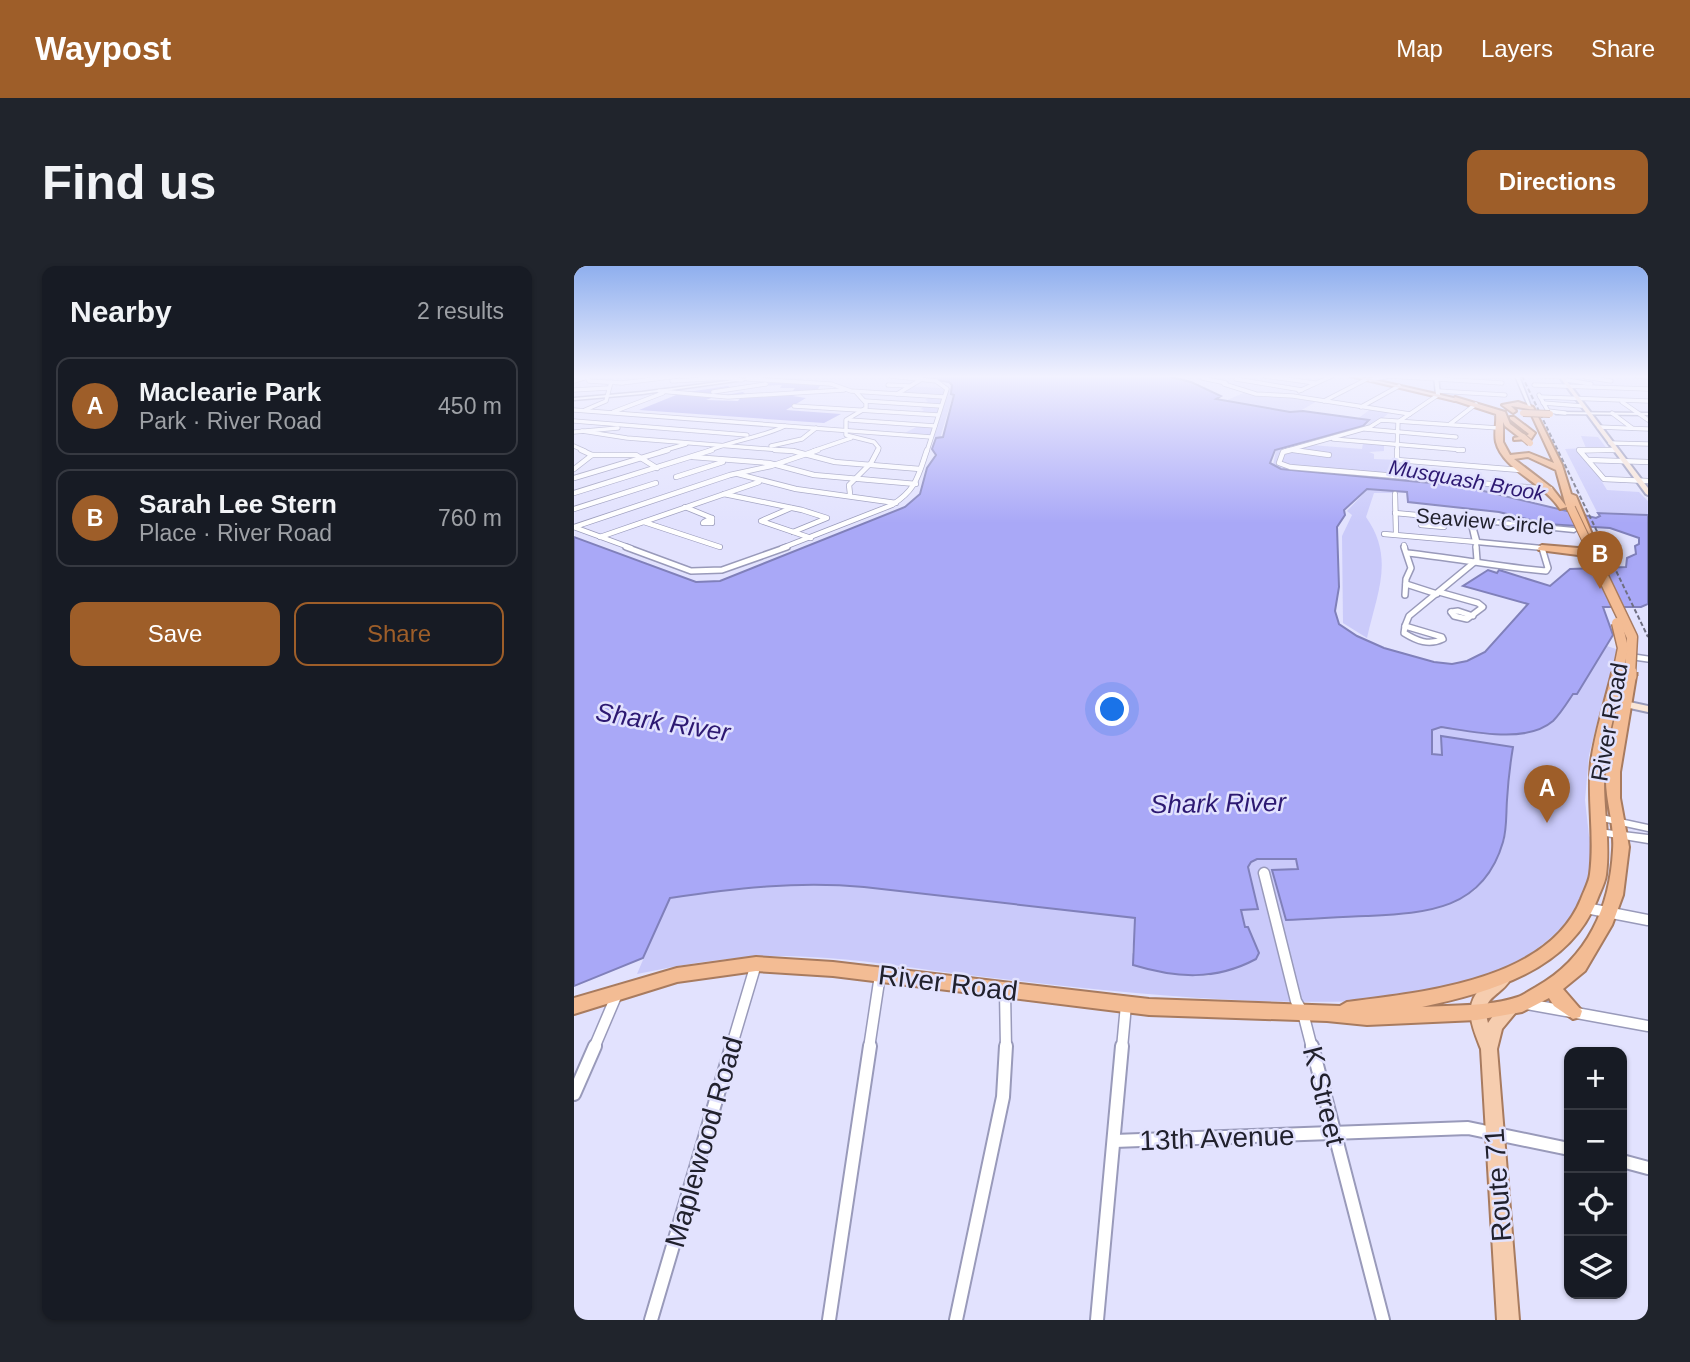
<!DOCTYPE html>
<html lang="en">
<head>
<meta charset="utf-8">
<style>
	:root { --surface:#171b24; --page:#20242c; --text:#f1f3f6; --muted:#9ea1a6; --line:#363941; --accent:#9e5e29 }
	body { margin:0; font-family:Helvetica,sans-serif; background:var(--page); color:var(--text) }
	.controls { position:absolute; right:21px; bottom:21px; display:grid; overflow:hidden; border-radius:14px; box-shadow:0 2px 5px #0004 }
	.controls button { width:63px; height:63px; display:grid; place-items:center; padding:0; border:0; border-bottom:2px solid var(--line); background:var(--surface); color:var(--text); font:35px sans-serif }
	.you { position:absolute; left:539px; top:444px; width:24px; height:24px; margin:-18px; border:5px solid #fff; border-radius:50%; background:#1a73e8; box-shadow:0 0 0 10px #1a73e833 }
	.badge { display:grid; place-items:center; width:46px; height:46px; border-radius:50%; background:var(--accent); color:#fff; font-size:23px; font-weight:700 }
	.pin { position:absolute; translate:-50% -58px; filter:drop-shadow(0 2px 4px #0008) }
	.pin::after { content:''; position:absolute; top:37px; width:24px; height:21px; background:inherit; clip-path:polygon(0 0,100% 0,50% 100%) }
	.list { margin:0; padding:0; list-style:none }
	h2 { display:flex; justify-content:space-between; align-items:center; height:91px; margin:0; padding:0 28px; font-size:30px }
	h2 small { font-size:23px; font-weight:400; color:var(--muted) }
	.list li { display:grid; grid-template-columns:46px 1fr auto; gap:21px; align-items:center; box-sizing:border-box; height:98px; margin:0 14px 14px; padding:0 14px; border:2px solid var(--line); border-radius:14px }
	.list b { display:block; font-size:26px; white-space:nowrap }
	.list p { margin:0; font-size:23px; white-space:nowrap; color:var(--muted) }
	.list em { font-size:23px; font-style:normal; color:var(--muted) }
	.actions { display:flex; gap:14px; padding:21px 28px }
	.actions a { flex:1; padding:16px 0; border:2px solid var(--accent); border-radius:14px; text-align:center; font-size:24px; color:var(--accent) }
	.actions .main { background:var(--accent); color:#fff }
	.icon { flex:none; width:38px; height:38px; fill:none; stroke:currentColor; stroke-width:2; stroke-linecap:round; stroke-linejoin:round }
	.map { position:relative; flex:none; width:1074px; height:1054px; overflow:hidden; border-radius:14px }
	header { display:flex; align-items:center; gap:42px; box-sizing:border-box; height:98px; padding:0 35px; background:var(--accent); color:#fff }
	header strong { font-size:33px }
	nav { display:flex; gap:38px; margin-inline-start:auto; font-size:24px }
	.intro { display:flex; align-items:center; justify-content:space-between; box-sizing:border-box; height:168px; padding:0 42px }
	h1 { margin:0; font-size:49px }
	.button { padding:18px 32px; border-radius:14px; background:var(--accent); color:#fff; font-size:24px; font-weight:700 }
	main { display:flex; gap:42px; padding:0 42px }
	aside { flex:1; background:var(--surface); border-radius:14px; box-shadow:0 2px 5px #0004 }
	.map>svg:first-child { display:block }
	.green { fill:#cacafa }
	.forest { fill:#a09eec }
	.water { fill:#a9a8f7; stroke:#8080ba; stroke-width:2; fill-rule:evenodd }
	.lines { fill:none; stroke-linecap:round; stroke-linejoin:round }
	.minor-far4-casing { stroke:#999aba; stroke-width:5 }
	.minor-far3-casing { stroke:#999aba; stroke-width:6 }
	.minor-far2-casing { stroke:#999aba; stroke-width:8 }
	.minor-far1-casing { stroke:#999aba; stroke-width:13 }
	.minor-casing { stroke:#999aba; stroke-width:16 }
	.tertiary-casing { stroke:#999aba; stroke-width:3 }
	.secondary-casing { stroke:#999aba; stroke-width:4 }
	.primary-casing { stroke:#a87b5f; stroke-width:4 }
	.trunk-casing { stroke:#a87b5f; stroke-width:4 }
	.minor-far4 { stroke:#fff; stroke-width:3.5 }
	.minor-far3 { stroke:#fff; stroke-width:4.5 }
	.minor-far2 { stroke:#fff; stroke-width:5 }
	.minor-far1 { stroke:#fff; stroke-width:10 }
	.minor { stroke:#fff; stroke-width:12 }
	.tertiary { fill:#fff; fill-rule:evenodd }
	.secondary { fill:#fae6d7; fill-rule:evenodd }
	.primary { fill:#f6cdaf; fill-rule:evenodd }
	.trunk { fill:#f3bc94; fill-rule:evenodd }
	.rail { stroke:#6f6f82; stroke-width:2; stroke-dasharray:4.5 2.5; stroke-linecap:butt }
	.trunk-bridge-far3-casing { stroke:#a87b5f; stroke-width:8; stroke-linecap:butt }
	.trunk-bridge-far2-casing { stroke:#a87b5f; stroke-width:10; stroke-linecap:butt }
	.trunk-bridge-far1-casing { stroke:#a87b5f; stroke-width:13; stroke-linecap:butt }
	.trunk-bridge-casing { stroke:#a87b5f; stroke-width:17; stroke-linecap:butt }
	.trunk-bridge-far3 { stroke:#f3bc94; stroke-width:6 }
	.trunk-bridge-far2 { stroke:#f3bc94; stroke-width:8 }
	.trunk-bridge-far1 { stroke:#f3bc94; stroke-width:10 }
	.trunk-bridge { stroke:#f3bc94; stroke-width:13 }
	.labels { text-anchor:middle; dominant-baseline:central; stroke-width:5; stroke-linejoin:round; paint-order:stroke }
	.far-water-label { font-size:21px; font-style:italic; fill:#2d1972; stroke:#e2e2fe }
	.far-street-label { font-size:21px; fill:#21212d; stroke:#e2e2fe }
	.street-label { font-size:24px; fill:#21212d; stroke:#e2e2fe }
	.water-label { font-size:26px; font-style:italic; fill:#2d1972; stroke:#e2e2fe }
	.near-street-label { font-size:28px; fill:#21212d; stroke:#e2e2fe }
</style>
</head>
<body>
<header>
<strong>Waypost</strong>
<nav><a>Map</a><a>Layers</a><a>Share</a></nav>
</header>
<div class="intro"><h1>Find us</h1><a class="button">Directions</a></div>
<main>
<aside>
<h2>Nearby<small>2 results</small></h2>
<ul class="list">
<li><span class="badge">A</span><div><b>Maclearie Park</b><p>Park · River Road</p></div><em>450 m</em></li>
<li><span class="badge">B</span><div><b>Sarah Lee Stern</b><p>Place · River Road</p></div><em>760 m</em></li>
</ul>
<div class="actions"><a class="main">Save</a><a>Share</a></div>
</aside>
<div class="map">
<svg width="1074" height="1054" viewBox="0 0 1074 1054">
	<rect width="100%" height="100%" fill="#e2e2fe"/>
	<g class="green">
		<polygon points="336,120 381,123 366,172 327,169 346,159 361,160 364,150 345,148 350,144 347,143 354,135 351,134 356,131 323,128"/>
		<polygon points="672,126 689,131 713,130 745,134 726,145 716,147 642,133 653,134"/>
		<polygon points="798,142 817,145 809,152 810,154 799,160 737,179 788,183 789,177 810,179 810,185 795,186 800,188 800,193 825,194 824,210 941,221 929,228 856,215 710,203 699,200 702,184 791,160 796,155 782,154"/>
		<polygon points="1007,170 1024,171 1034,184 1009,185 1033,224 1065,226 1074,235 1074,248 1023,246 991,183 1012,182"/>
		<path d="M794,223L821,224L823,227H800L792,251C821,292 803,327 793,372L769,357L768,270L778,249L773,245Z"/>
		<path d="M1033,380L1048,385L1037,434H1029L1015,489L1011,534L1015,570L1018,574C1017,587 1018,603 1014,616C994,682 913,716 852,728C797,738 738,736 683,735C580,731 479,719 378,707C331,701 283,693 236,691C175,687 123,696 63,708L95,632C161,622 224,615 290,621L562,652L558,687C589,700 598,711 635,710L671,661L667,643H684L674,601L679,594L721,593L725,603L698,604L792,650L837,648L889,632L901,624L917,605L931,573L934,512L939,481L867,470L868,490L858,488V464L867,461C895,465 950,476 976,458C985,452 992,436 999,427L1003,428Z"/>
	</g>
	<polygon class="forest" points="209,115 247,118 242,126 226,127 219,130 232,132 212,144 267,148 250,157 65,144 107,127 154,120 158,123 132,128 143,130 132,134 164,135 167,131 146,130 169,126 172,129 217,127 221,122 206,122 208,119 177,120"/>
	<path class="water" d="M333,110H593L617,116L647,130L642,133L716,146L729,145L795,154L789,160L701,184L696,197L707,203L889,220L1022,252L1026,250L1024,247L1074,249V338L1067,341H1029L1039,369L1003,428H999C993,437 987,447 979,455C952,478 900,466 867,461L858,464V488L868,489L867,470L939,481C936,499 934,516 933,534C932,547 933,563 929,576C909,645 852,647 792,650C765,651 738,653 712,654L698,604L724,603L722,593H683L677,596L674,601L684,643L667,644L671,661H674L685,687L682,693C641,715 602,712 559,699L561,652L290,621C224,615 161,622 96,632L69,692L0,720V271L122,316L146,315L331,241L346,228L353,202L362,189L358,183L362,172L369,171L380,129L377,128L378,119L375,116ZM793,223L833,226L834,236L925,246L972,258L1036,262L1065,272V278L1061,280L1062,288L1053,292L1052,301L996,303L976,320L925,304L923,307L914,304L889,320L954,338L911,386L893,395L878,398L860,396L810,382L783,370L765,358L761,345L765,321L763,261L771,249L770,244Z"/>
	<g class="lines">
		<g class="minor-far4-casing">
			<g id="minor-far4">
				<polyline points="13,110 15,115 48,117 104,110"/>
				<polyline points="317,110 362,115 373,123 353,185"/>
				<polyline points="691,110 741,117"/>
				<polyline points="912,110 925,110"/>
				<polyline points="970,110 991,111"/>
				<polyline points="1063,110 1074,111"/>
				<polyline points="1011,111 1037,115"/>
				<polyline points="628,112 652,117"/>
				<polyline points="174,113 257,118 277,125 370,131"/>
				<polyline points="662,113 728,124"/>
				<polyline points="796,114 815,110 928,117"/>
				<polyline points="993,114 1017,118"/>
				<polyline points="0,115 13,111"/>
				<polyline points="98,115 150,112 168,114"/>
				<polyline points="650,118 682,128 719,130 836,148"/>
				<polyline points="314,119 335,120"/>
				<polyline points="960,119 1074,123"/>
				<polyline points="0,124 34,122"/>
				<polyline points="85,125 154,131 270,124"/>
				<polyline points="725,125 758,110"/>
				<polyline points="864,125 931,129"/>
				<polyline points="139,126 192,118"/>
				<polyline points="282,126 292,137 292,142 272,154 272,169 300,176 305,182 303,185"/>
				<polyline points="323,128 348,113"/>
				<polyline points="965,129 974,145 991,147"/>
				<polyline points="966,131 1074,135"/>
				<polyline points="291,135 367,140"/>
				<polyline points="750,135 793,113"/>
				<polyline points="1048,136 1074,154"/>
				<polyline points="969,137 1008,140"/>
				<polyline points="220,140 364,149"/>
				<polyline points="787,141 825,120"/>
				<polyline points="0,144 357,171"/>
				<polyline points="11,144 32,135 37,116"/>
				<polyline points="39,146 89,127"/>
				<polyline points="1038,147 1058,162"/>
				<polyline points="276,154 361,160"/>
				<polyline points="0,155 173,169"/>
				<polyline points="876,158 902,138"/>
				<polyline points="1025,161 1074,163"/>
				<polyline points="791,163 882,171"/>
				<polyline points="8,165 53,172 220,185"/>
				<polyline points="0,166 44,162"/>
				<polyline points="759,173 889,184"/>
				<polyline points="1036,177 1074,178"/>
				<polyline points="0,180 11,185"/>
				<polyline points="197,180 228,173 242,162"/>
				<polyline points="719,184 728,185"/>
				<polyline points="88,185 112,178"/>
				<path d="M134,185C159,174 186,172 211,160"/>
				<polyline points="239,185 277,172"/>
				<polyline points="711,185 796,161 807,154 924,162"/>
				<polyline points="823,185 824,156 864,129"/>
				<polyline points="1006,185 1041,184"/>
			</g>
		</g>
		<g class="minor-far3-casing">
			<g id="minor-far3">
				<polyline points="201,184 219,185 261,196 346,203"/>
				<polyline points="717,184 709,186 705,197 716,201 976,223"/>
				<polyline points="719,184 755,189"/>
				<polyline points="884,184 889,184"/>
				<polyline points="1041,184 1005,184 1030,213 1074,215"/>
				<polyline points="18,189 62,189 83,202"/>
				<polyline points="119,191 195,197 240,209 342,218"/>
				<polyline points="823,194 946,204"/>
				<polyline points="1015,194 1074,196"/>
				<polyline points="0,203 18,189 7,184"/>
				<polyline points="164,208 222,223 322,237"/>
				<polyline points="823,210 823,184"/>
				<polyline points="102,211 149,196"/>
				<polyline points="0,212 94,184"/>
				<polyline points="0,227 138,184"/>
				<polyline points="150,228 228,244 253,252 219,266"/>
				<polyline points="276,228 275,219 297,197 304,184"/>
				<polyline points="821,228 822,267"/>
				<polyline points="111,241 138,252"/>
				<polyline points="217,242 187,255 237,272"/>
				<polyline points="0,243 82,217"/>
				<polyline points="821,247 897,254"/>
				<polygon points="138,252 138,257 129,257 130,256"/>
				<polyline points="70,256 146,281"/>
				<polyline points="847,259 870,261"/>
				<polyline points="0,261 57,282"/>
				<polyline points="0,261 156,209 197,200 244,184"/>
				<polyline points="810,268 902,276 902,282"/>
				<polyline points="26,271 185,216"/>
				<polyline points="830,279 831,282"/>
				<path d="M208,282L318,239C343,223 344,210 353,184"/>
			</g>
		</g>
		<g class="minor-far2-casing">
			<g id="minor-far2">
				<polyline points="52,281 117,305 148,304 213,281"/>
				<polyline points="830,281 837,302 832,313 831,329"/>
				<path d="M833,287C880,292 925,301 972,305L974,302L968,282"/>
				<polyline points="832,318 863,328"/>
				<polyline points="865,326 904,337 909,341 893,353 880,350 877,346"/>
				<polyline points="877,346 884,345 899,350"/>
				<polyline points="831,360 835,350 903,294 902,281"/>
				<path d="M831,360L868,371L869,373C855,380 843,375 830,367Z"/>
				<polyline points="1053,390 1074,393"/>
			</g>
		</g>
		<g class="minor-far1-casing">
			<g id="minor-far1">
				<polyline points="690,607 722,735 729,747 738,782"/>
				<polyline points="1012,642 1074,654"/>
				<polyline points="431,725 432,782"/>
				<polyline points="953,738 1074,760"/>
				<polyline points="20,782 43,728"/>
				<polyline points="157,782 182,698"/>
				<polyline points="295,782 306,709"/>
				<polyline points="548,782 552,739"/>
			</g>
		</g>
		<g class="minor-casing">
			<g id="minor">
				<polyline points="738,780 809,1054"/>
				<polyline points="0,828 21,780"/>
				<polyline points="540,875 894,862 995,883"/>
				<polyline points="1048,895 1074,902"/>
				<polyline points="77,1054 158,780"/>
				<polyline points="255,1054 296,780"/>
				<polyline points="382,1054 429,831 432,780"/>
				<polyline points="523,1054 548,780"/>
			</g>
		</g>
		<g class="tertiary-casing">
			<g id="tertiary">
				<polygon points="192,110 199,110 68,128 0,134 0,132 68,126"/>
				<polygon points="860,110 864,110 866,129 864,130 862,129"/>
				<polygon points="941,110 945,110 958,143 955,142"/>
				<polygon points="981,146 1074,147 1074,149 982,148"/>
				<polygon points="897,252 1000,262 1003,264 1000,266 900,256 905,274 968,280 971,282 968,284 902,278 899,276 894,254"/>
				<polygon points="1023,548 1074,559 1074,565 1019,553 1018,551 1019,549"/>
				<polygon points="1024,563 1074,569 1074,577 1020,568 1019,566 1020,564"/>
			</g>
		</g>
		<g class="secondary-casing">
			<g id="secondary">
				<polygon points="985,110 989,110 1074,222 1074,229 1072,228"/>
				<polygon points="1037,432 1074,440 1074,446 1033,437 1032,435"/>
			</g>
		</g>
		<g class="primary-casing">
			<g id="primary">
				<polygon points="776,110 783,110 884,133 881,135"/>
				<path d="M928,708L934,709L936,714C925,732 906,730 914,757C921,747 932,731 945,735L947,740L928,763L923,783L945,1054H923L907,783C898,760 888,739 909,720C915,715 921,710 928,708Z"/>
			</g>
		</g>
		<g class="trunk-casing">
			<g id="trunk">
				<path d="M881,131L931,146L936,158L952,170L955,168L936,153V151H940L961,167L957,173L940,174V172L945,171L931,160L929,156V176L936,189L955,187L980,197L955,143L937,140L942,145L939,147L928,139L944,136L959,141L988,199L997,228L1002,230L1025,285L1024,287L1012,290L965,284L964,282L968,279L1016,283L1000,244H994L993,241L986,243C970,217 929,204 922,176C920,167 923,157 922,148L879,134ZM954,191L982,204L992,240L978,222L940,193Z"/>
				<path d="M1044,404L1050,407C1044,436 1034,467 1031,496C1027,533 1037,572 1032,609C1031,617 1026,626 1023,634C995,705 916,726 848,741C879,739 914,741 944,731C950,729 956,724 962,721C1014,692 1036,641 1039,584C1041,559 1031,534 1032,510C1033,477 1044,442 1050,410L1056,407L1062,410L1046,506V532L1055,581L1049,629L1038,659L1011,705L989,723L1008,745L1006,751L999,753L980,740L975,732L948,746L903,754L793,759L753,755L575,749L259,710L182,705L103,716L0,748V732L103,702L182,691L259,696L575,733L766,740L773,736C849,726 974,715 1007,633C1010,625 1015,616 1016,608C1021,571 1013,532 1017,496C1021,466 1031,436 1038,407Z"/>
			</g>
		</g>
		<use href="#minor-far4" class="minor-far4"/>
		<use href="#minor-far3" class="minor-far3"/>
		<use href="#minor-far2" class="minor-far2"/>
		<use href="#minor-far1" class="minor-far1"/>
		<use href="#minor" class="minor"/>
		<use href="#tertiary" class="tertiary"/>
		<use href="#secondary" class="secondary"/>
		<use href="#primary" class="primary"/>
		<use href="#trunk" class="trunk"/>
		<polyline class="rail" points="948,110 1074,371"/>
		<g class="trunk-bridge-far3-casing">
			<g id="trunk-bridge-far3">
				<polyline points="949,147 976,148"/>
				<polyline points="949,171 956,177"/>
			</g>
		</g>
		<g class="trunk-bridge-far2-casing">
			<polyline id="trunk-bridge-far2" points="997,242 1016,282"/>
		</g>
		<g class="trunk-bridge-far1-casing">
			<g id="trunk-bridge-far1">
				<polyline points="1015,281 1058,371 1056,408"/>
				<polyline points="1043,357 1049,382 1044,407"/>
			</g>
		</g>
		<g class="trunk-bridge-casing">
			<polyline id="trunk-bridge" points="1056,410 1056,406"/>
		</g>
		<use href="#trunk-bridge-far3" class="trunk-bridge-far3"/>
		<use href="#trunk-bridge-far2" class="trunk-bridge-far2"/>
		<use href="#trunk-bridge-far1" class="trunk-bridge-far1"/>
		<use href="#trunk-bridge" class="trunk-bridge"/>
	</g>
	<linearGradient id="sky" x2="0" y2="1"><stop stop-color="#8fafee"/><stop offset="0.43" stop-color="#f2f2ff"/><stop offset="1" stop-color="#f2f2ff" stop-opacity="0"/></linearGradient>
	<rect width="1074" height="257" fill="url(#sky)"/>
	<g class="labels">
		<g class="far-water-label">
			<text transform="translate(893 214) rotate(10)">Musquash Brook</text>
		</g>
		<g class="far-street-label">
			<text transform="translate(911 255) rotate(5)">Seaview Circle</text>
		</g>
		<g class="street-label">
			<text transform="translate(1035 456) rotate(-80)">River Road</text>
		</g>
		<g class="water-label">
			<text transform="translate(89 456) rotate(9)">Shark River</text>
			<text transform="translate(644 537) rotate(-1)">Shark River</text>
		</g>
		<g class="near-street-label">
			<text transform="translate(374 717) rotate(7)">River Road</text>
			<text transform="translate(750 830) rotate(76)">K Street</text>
			<text transform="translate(643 872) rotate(-2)">13th Avenue</text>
			<text transform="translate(130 876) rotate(-74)">Maplewood Road</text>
			<text transform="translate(924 919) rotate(-94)">Route 71</text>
		</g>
	</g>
</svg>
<div class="controls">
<button>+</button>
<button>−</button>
<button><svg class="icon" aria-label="locate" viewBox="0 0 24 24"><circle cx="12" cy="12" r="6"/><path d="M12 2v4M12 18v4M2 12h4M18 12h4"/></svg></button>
<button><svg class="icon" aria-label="layers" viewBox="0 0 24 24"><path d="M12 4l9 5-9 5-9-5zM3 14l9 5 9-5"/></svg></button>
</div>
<div class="you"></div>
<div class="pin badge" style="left:973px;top:557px">A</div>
<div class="pin badge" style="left:1026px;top:323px">B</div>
</div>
</main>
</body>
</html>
